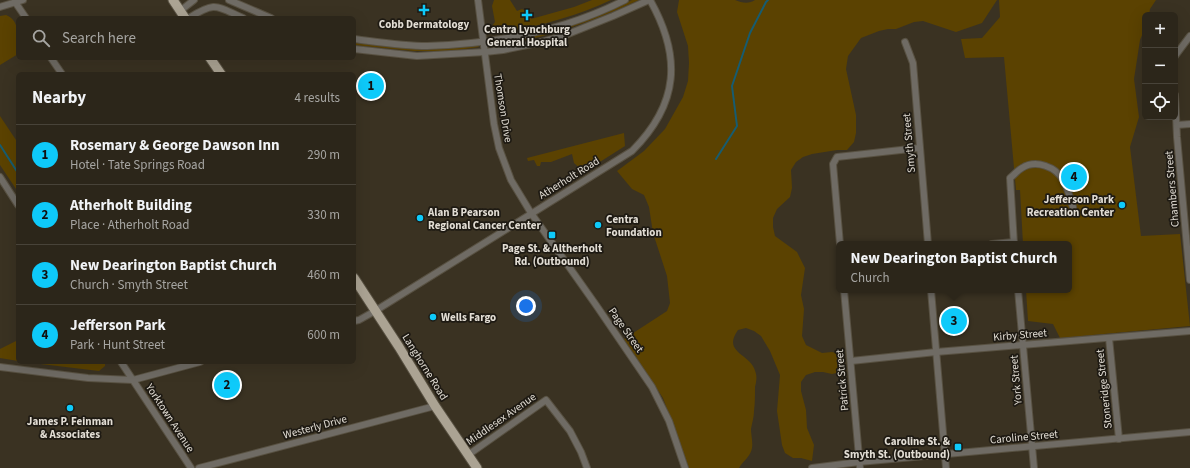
<!DOCTYPE html>
<html lang="en">
<head>
<meta charset="utf-8">
<style>
	:root { --surface:#2c261a; --page:#342e23; --text:#f1f3f6; --muted:#a6a5a2; --line:#484339; --accent:#0ecafa }
	body { margin:0; font-family:"Source Sans 3",sans-serif; background:var(--page); color:var(--text) }
	.controls { position:absolute; right:12px; top:12px; display:grid; overflow:hidden; border-radius:6px; box-shadow:0 4px 16px #0002 }
	.controls button { width:36px; height:36px; display:grid; place-items:center; padding:0; border:0; border-bottom:1px solid var(--line); background:var(--surface); color:var(--text); font:20px sans-serif }
	.you { position:absolute; left:526px; top:306px; width:14px; height:14px; margin:-10px; border:3px solid #fff; border-radius:50%; background:#1a73e8; box-shadow:0 0 0 6px #1a73e833 }
	.badge { display:grid; place-items:center; width:26px; height:26px; border-radius:50%; background:var(--accent); color:#111; font-size:13px; font-weight:700 }
	.pin { position:absolute; translate:-50% -50%; border:2px solid #fff; box-shadow:0 1px 4px #0006 }
	.popup { position:absolute; left:836px; top:241px; width:236px; height:52px; box-sizing:border-box; display:grid; place-content:center; border-radius:6px; background:var(--surface); filter:drop-shadow(0 1px 3px #0005); font-size:13px; white-space:nowrap; color:var(--muted) }
	.popup b { font-size:15px; color:var(--text) }
	.popup::after { content:''; position:absolute; left:50%; top:100%; margin-left:-8px; border:8px solid transparent; border-top-color:var(--surface) }
	.list { margin:0; padding:0; list-style:none }
	h2 { display:flex; justify-content:space-between; align-items:center; height:52px; margin:0; padding:0 16px; font-size:17px }
	h2 small { font-size:13px; font-weight:400; color:var(--muted) }
	.list li { display:grid; grid-template-columns:26px 1fr auto; gap:12px; align-items:center; box-sizing:border-box; height:60px; padding:0 16px; border-top:1px solid var(--line) }
	.list b { display:block; font-size:15px; white-space:nowrap }
	.list p { margin:0; font-size:13px; white-space:nowrap; color:var(--muted) }
	.list em { font-size:13px; font-style:normal; color:var(--muted) }
	.icon { flex:none; width:22px; height:22px; fill:none; stroke:currentColor; stroke-width:2; stroke-linecap:round; stroke-linejoin:round }
	.map { position:relative; flex:none; width:1190px; height:468px; overflow:hidden }
	.search { position:absolute; background:var(--surface); box-shadow:0 4px 16px #0002; left:16px; top:16px; width:340px; height:44px; display:flex; align-items:center; gap:10px; box-sizing:border-box; padding:0 14px; border-radius:6px; color:var(--muted); font-size:15px }
	.panel { position:absolute; background:var(--surface); box-shadow:0 4px 16px #0002; left:16px; top:72px; width:340px; height:292px; border-radius:6px }
	.map>svg:first-child { display:block }
	.green { fill:#5b4201 }
	.lines { fill:none; stroke-linecap:round; stroke-linejoin:round }
	.stream { stroke:#165c71; stroke-width:2 }
	.minor-casing { stroke:#585142; stroke-width:8 }
	.primary-casing { stroke:#585142; stroke-width:11 }
	.minor { stroke:#6f6b64; stroke-width:6 }
	.primary { stroke:#aba393; stroke-width:9 }
	.poi-dot { fill:#0ecafa; stroke:#1e1a13; stroke-width:1.5 }
	.labels { text-anchor:middle; dominant-baseline:central; stroke-width:3.5; stroke-linejoin:round; paint-order:stroke }
	.poi-label { font-size:11px; font-weight:bold; fill:#e2ddd4; stroke:#1e1a13 }
	.street-label { font-size:11px; fill:#e2ddd4; stroke:#1e1a13 }
</style>
</head>
<body>
<div class="map">
<svg width="1190" height="468" viewBox="0 0 1190 468">
	<rect width="100%" height="100%" fill="#3a3222"/>
	<g class="green">
		<path d="M494,0H510L517,11L522,9L530,13L531,19L574,7L592,0H611C577,16 539,26 502,33L492,26L495,22L492,6Z"/>
		<path d="M632,0H639C602,17 566,31 526,40C515,43 501,47 490,46V44C540,36 586,22 632,0Z"/>
		<path d="M679,0H735C742,3 749,4 755,0H997L982,23L956,32L923,21L914,22L896,29H888L879,31L861,38L848,56L846,69L856,115V133L854,142L847,150H837L812,154L803,157L796,162L791,170L792,188L790,197L777,209L773,218V227L775,236L797,252L805,268L801,295L804,309L802,336L806,345L822,353L832,352L843,355V364L846,371L832,374L823,372H815L806,375L801,382V391L806,410L807,428L814,445L812,461L801,458H793L785,453L782,445L777,411L780,375L770,351L761,336L754,331L746,328L738,330C721,354 753,353 756,374C757,378 756,383 755,387C755,395 755,403 754,411C754,417 752,423 751,429C751,435 753,442 752,448C751,456 743,461 739,468H689L663,398L624,339L667,311L670,303L667,276L653,233L649,207L644,195L632,189L617,171L644,151L665,129L683,97L688,81L689,63L688,46L677,12Z"/>
		<polygon points="999,0 1156,0 1150,9 1149,15 1145,15 1145,28 1140,40 1134,79 1139,117 1130,147 1141,236 1180,234 1190,326 1060,338 1053,324 1028,321 1026,290 1069,290 1069,244 1023,244 1020,190 1016,190 1004,57 965,58 961,39 982,38 1000,17"/>
		<path d="M6,15C21,21 18,39 18,54L0,65V16Z"/>
		<polygon points="354,42 379,46 414,48 477,45 479,47 450,51 414,51 354,45"/>
		<polygon points="0,116 18,143 18,192 0,165"/>
		<polygon points="624,133 625,146 584,172 574,163 572,154 551,162 541,162 540,166 537,166 534,160 528,161 527,158"/>
		<polygon points="18,340 18,361 0,358 0,349"/>
		<polygon points="24,362 105,362 105,366 99,371"/>
	</g>
	<g class="lines">
		<g class="stream">
			<polyline points="0,145 18,173"/>
			<polyline points="716,159 737,126 732,86 750,33 766,2 768,0"/>
		</g>
		<g class="minor-casing">
			<g id="minor">
				<polyline points="229,0 271,18"/>
				<polyline points="478,0 494,124 499,148 511,180 531,213 596,305 652,387 669,421 685,468"/>
				<polyline points="15,2 26,18"/>
				<polyline points="0,7 23,0"/>
				<polyline points="180,11 194,0"/>
				<path d="M189,18C216,1 216,6 243,18"/>
				<path d="M354,39C378,42 403,46 427,46C495,44 564,31 625,0"/>
				<polyline points="905,42 913,63 928,244"/>
				<polyline points="354,49 417,56 485,52 503,50 537,43 563,36 613,16 649,0"/>
				<polyline points="1175,56 1190,36"/>
				<polyline points="51,58 62,74"/>
				<polyline points="1175,95 1177,137 1190,280"/>
				<polyline points="1177,125 1190,124"/>
				<polyline points="0,177 18,205"/>
				<polyline points="840,244 833,164 837,157 919,148"/>
				<polyline points="992,244 1014,242"/>
				<path d="M1014,244L1010,178C1014,175 1018,170 1022,168C1036,159 1056,167 1063,180C1068,188 1070,199 1073,207"/>
				<polyline points="844,290 860,468"/>
				<polyline points="931,290 946,468"/>
				<polyline points="1018,290 1034,468"/>
				<path d="M354,321L359,320L375,311L632,151C679,104 682,57 650,0"/>
				<polyline points="1109,338 1119,439"/>
				<polyline points="851,361 936,352 1190,331"/>
				<polyline points="121,362 191,468"/>
				<polyline points="0,367 88,378 133,380 200,362"/>
				<polyline points="468,455 546,400 570,431 581,452 587,468"/>
				<polyline points="199,468 435,406"/>
				<polyline points="812,468 859,462 1190,432"/>
			</g>
		</g>
		<g class="primary-casing">
			<g id="primary">
				<polyline points="173,0 185,18"/>
				<polyline points="210,58 221,74"/>
				<polyline points="354,278 399,347 435,406 477,468"/>
			</g>
		</g>
		<use href="#minor" class="minor"/>
		<use href="#primary" class="primary"/>
	</g>
	<g class="poi-dot">
		<path d="M422 4h4v4h4v4h-4v4h-4v-4h-4v-4h4z"/>
		<path d="M525 9h4v4h4v4h-4v4h-4v-4h-4v-4h4z"/>
		<circle cx="1122" cy="205" r="4"/>
		<circle cx="420" cy="218" r="4"/>
		<circle cx="598" cy="225" r="4"/>
		<rect x="548" y="231" width="8" height="8" rx="2"/>
		<circle cx="433" cy="317" r="4"/>
		<circle cx="70" cy="408" r="4"/>
		<rect x="954" y="443" width="8" height="8" rx="2"/>
	</g>
	<g class="labels">
		<g class="poi-label">
			<text x="424" y="24">Cobb Dermatology</text>
			<text x="527" y="29">Centra Lynchburg<tspan x="527" dy="13">General Hospital</tspan></text>
			<text x="1114" y="199" text-anchor="end">Jefferson Park<tspan x="1114" dy="13">Recreation Center</tspan></text>
			<text x="428" y="212" text-anchor="start">Alan B Pearson<tspan x="428" dy="13">Regional Cancer Center</tspan></text>
			<text x="606" y="219" text-anchor="start">Centra<tspan x="606" dy="13">Foundation</tspan></text>
			<text x="552" y="248">Page St. &amp; Altherholt<tspan x="552" dy="13">Rd. (Outbound)</tspan></text>
			<text x="441" y="317" text-anchor="start">Wells Fargo</text>
			<text x="70" y="421">James P. Feinman<tspan x="70" dy="13">&amp; Associates</tspan></text>
			<text x="950" y="441" text-anchor="end">Caroline St. &amp;<tspan x="950" dy="13">Smyth St. (Outbound)</tspan></text>
		</g>
		<g class="street-label">
			<text transform="translate(503 108) rotate(81)">Thomson Drive</text>
			<text transform="translate(909 143) rotate(-95)">Smyth Street</text>
			<text transform="translate(569 178) rotate(-32)">Atherholt Road</text>
			<text transform="translate(1172 189) rotate(-95)">Chambers Street</text>
			<text transform="translate(626 330) rotate(55)">Page Street</text>
			<text transform="translate(1020 335) rotate(-5)">Kirby Street</text>
			<text transform="translate(425 367) rotate(58)">Langhorne Road</text>
			<text transform="translate(842 380) rotate(-95)">Patrick Street</text>
			<text transform="translate(1016 380) rotate(-95)">York Street</text>
			<text transform="translate(1104 389) rotate(-96)">Stoneridge Street</text>
			<text transform="translate(170 418) rotate(57)">Yorktown Avenue</text>
			<text transform="translate(501 419) rotate(-35)">Middlesex Avenue</text>
			<text transform="translate(315 427) rotate(-15)">Westerly Drive</text>
			<text transform="translate(1024 437) rotate(-5)">Caroline Street</text>
		</g>
	</g>
</svg>
<div class="controls">
<button>+</button>
<button>−</button>
<button><svg class="icon" aria-label="locate" viewBox="0 0 24 24"><circle cx="12" cy="12" r="6"/><path d="M12 2v4M12 18v4M2 12h4M18 12h4"/></svg></button>
</div>
<div class="you"></div>
<div class="pin badge" style="left:371px;top:86px">1</div>
<div class="pin badge" style="left:227px;top:385px">2</div>
<div class="pin badge" style="left:954px;top:321px">3</div>
<div class="popup"><b>New Dearington Baptist Church</b>Church</div>
<div class="pin badge" style="left:1074px;top:177px">4</div>
<div class="search"><svg class="icon" aria-label="search" viewBox="0 0 24 24"><circle cx="10" cy="10" r="6"/><path d="M15 15l6 6"/></svg>Search here</div>
<section class="panel">
<h2>Nearby<small>4 results</small></h2>
<ul class="list">
<li><span class="badge">1</span><div><b>Rosemary &amp; George Dawson Inn</b><p>Hotel · Tate Springs Road</p></div><em>290 m</em></li>
<li><span class="badge">2</span><div><b>Atherholt Building</b><p>Place · Atherholt Road</p></div><em>330 m</em></li>
<li><span class="badge">3</span><div><b>New Dearington Baptist Church</b><p>Church · Smyth Street</p></div><em>460 m</em></li>
<li><span class="badge">4</span><div><b>Jefferson Park</b><p>Park · Hunt Street</p></div><em>600 m</em></li>
</ul>
</section>
</div>
</body>
</html>
